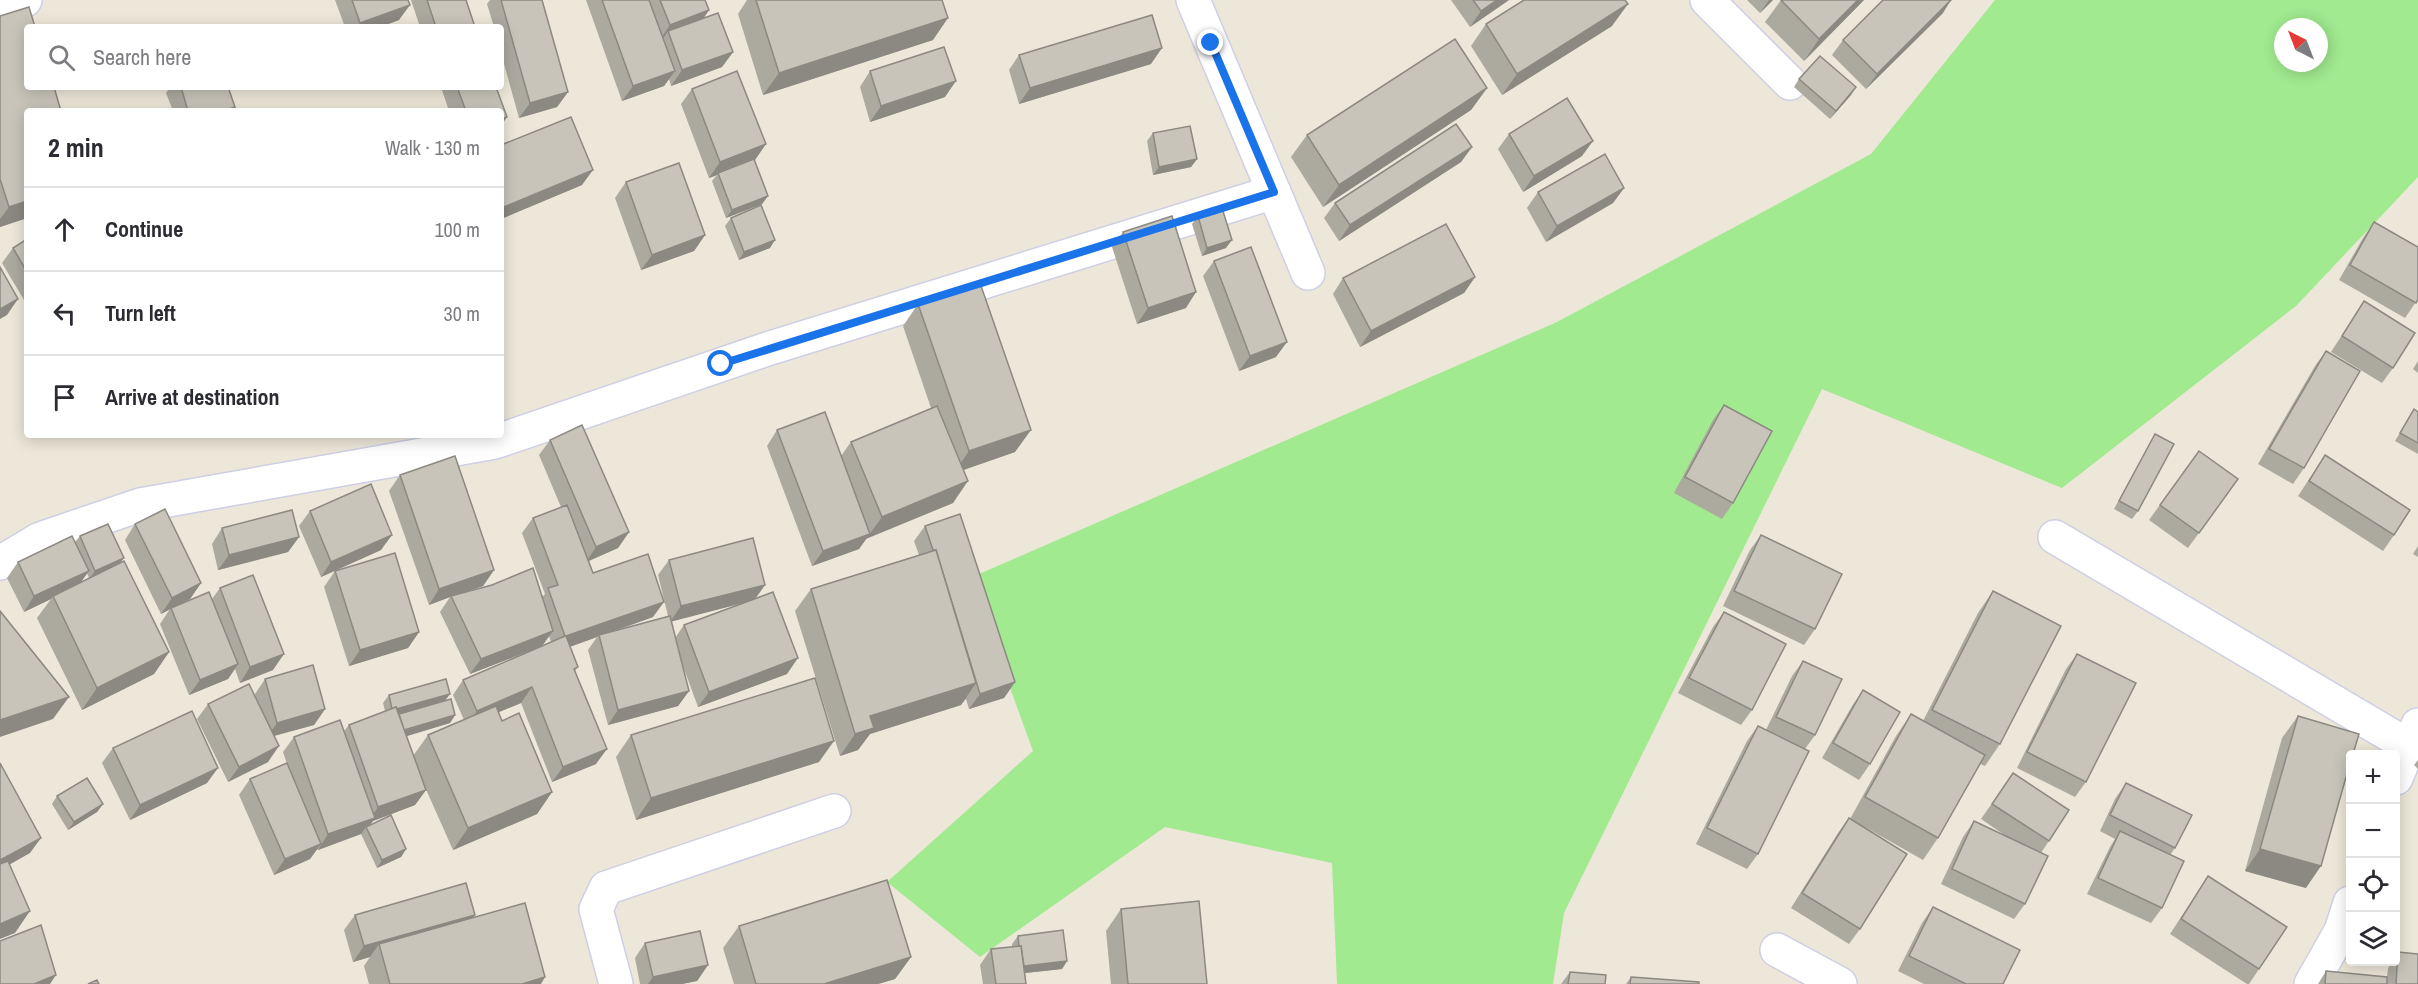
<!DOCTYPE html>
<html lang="en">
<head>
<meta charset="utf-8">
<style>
	:root { --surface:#fff; --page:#f7f7f7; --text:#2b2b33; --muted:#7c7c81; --line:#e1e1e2 }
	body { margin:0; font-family:"Archivo Narrow",sans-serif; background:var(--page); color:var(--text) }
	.controls { position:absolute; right:18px; bottom:18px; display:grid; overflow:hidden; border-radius:6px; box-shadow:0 3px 15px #0003 }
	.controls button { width:54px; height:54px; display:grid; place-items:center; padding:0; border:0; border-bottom:2px solid var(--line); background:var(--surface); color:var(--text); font:30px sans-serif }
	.compass { position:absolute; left:2274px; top:18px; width:54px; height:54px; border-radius:50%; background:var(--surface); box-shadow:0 3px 15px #0003; rotate:318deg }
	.stop { position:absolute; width:18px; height:18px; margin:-14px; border:4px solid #1a73e8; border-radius:50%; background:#fff }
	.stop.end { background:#1a73e8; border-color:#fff; box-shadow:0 2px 6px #0008 }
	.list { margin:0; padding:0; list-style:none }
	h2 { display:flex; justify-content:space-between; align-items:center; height:78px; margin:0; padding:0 24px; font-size:26px }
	h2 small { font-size:20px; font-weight:400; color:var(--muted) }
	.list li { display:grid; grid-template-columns:39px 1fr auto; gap:18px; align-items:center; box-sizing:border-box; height:84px; padding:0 24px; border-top:2px solid var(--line) }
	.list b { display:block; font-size:22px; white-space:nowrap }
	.list em { font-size:20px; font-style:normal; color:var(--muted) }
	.icon { flex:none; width:33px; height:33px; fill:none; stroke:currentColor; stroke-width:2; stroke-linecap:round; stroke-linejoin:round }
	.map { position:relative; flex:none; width:2418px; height:984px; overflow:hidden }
	.search { position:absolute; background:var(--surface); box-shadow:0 3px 15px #0003; left:24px; top:24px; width:480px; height:66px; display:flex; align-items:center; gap:15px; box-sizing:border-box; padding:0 21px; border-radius:6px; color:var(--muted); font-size:22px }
	.panel { position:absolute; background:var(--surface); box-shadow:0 3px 15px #0003; left:24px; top:108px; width:480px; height:330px; border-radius:6px }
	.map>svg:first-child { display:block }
	.green { fill:#a1ea8f; fill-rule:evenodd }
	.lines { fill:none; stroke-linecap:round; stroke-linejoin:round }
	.minor-casing { stroke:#cecfe4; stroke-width:36 }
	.minor { stroke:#fff; stroke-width:33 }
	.wall { fill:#aca99f; fill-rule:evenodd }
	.shaded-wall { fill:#8c8982 }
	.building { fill:#c8c4b9; stroke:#8c8982; stroke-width:1.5 }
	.route { stroke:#1a73e8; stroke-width:8 }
</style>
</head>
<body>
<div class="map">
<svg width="2418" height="984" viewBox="0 0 2418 984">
	<rect width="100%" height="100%" fill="#ede7d9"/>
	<path class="green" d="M1995,0H2418V177L2296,306L2062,488L1822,389L1564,913L1553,984H1337L1332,863L1165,827L980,957L887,882L1033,751L970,578L1557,322L1871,154ZM2283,27H2319V63H2283Z"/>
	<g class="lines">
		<g class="minor-casing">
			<g id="minor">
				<polyline points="1193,0 1308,273"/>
				<polyline points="1707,0 1790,83"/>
				<polyline points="0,7 25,0"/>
				<polyline points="2055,537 2407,745"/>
				<polyline points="0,563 40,539 140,505 495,442 767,349 1274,192"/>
				<polyline points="2396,778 2418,725"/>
				<polyline points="1777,950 1840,984"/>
				<polyline points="616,984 596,909 606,888 834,811"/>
				<polyline points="2311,984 2341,931 2350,903"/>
			</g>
		</g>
		<use href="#minor" class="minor"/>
	</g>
	<g class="wall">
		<polygon points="335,0 408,0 399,20 380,27 345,27"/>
		<polygon points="411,0 466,0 475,27 420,27"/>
		<polygon points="490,0 542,0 568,92 557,107 519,118 501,53 501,27 494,27 487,4"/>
		<polygon points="586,0 705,0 709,10 703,19 733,52 722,67 671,86 669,79 664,86 622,101"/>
		<polygon points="747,0 942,0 933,40 763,95 738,14"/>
		<polygon points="1451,0 1509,0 1470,27"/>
		<polygon points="1747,0 1773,0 1760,13"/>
		<polygon points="1781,0 1864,0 1804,61 1765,22"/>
		<polygon points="1943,13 1866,89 1832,55 1843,40"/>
		<polygon points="0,16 27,111 27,218 0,227"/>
		<polygon points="1486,24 1612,26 1502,95 1471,46"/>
		<polygon points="1019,55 1151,64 1019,104 1009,70"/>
		<polygon points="870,71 945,97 870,122 860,87"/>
		<polygon points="1799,79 1851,95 1830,119 1794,87"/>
		<polygon points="170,87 228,87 232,111 173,111 166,93"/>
		<polygon points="441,87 496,87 501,111 449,111"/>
		<polygon points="1487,88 1471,110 1323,207 1291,157 1307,135"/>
		<polygon points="692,89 766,144 754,160 768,196 762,204 726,218 712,181 717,175 709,178 681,104"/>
		<polygon points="1153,133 1197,159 1191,167 1153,175 1147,141"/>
		<polygon points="1509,134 1582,156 1523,192 1498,149"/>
		<polygon points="501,145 582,185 501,219"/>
		<polygon points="1472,147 1461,162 1339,241 1324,218 1335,203"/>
		<polygon points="626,182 705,235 694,251 641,270 615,198"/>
		<polygon points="1624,188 1613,203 1546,242 1527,208 1538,192"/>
		<polygon points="1198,216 1226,248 1202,256 1192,224"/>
		<polygon points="731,218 770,248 739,260 725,226"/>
		<polygon points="2374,222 2418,299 2405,318 2339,280 2363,238"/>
		<polygon points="1123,232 1186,308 1137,324 1112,247"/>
		<polygon points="27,239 27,305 2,263 13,248"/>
		<polygon points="1214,261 1276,357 1239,371 1203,276"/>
		<polygon points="1475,277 1464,293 1360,347 1333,294 1343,278"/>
		<polygon points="2364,301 2393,368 2382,383 2331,352"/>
		<polygon points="918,304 1015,452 964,470 953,503 866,538 859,549 812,566 767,446 777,430 841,456 851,442 931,408 903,326"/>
		<polygon points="2326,351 2304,468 2293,484 2258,464 2315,366"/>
		<polygon points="2418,361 2418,373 2413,369"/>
		<polygon points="1724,405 1733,503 1722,519 1674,493 1713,420"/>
		<polygon points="2414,409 2418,412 2418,454 2395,441"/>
		<polygon points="2155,434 2138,511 2132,519 2114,509 2150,443"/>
		<path d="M550,440L629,532L618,548L589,561L593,573L653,617L618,630L668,616L658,575L669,560L765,585L756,598L787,674L698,707L683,666L689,691L678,706L608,725L588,650L597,637L570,647L578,667L575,671L596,764L552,782L521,703L498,712L502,721L552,792L537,814L453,850L420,776L426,790L415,805L373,821L370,825L406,849L401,857L377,868L361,834L318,850L317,849L310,859L274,875L239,795L250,779L287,764L283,752L294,737L344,731L349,725L385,711L383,703L389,695L445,700L455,715L450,723L406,736L413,756L428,735L464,720L453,695L463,680L551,642L549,636L542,646L470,674L440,612L450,597L429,605L389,491L400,475L494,570L483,586L465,592L542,597L545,594L522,533L533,518L561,507L539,455ZM744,603L684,625L675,638L671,621Z"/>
		<polygon points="2199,451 2238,479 2188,548 2149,520"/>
		<polygon points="2325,455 2394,535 2383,551 2298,496"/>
		<polygon points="310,511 381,550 321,577 299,526"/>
		<polygon points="135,524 201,583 190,599 177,605 212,599 220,588 273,670 240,683 235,669 228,679 189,695 160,624 170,609 161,614 125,540"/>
		<polygon points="925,526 1015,682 1004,698 969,709 966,699 961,705 870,734 858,750 840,756 795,611 811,589 919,555 914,541"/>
		<polygon points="222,528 299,537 288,552 218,570 212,544"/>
		<polygon points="1761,535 1815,629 1804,645 1723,606 1750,550"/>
		<path d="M80,536L121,563L169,652L154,674L82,710L37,618L51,599L24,612L7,578L18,562L75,542ZM87,573L89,578L81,582Z"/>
		<polygon points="2418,546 2418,557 2413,554"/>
		<polygon points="335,571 419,632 408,648 349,666 324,587"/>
		<polygon points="1993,591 2000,744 1985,766 1980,764 1938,838 1923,860 1863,826 1860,929 1849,944 1791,908 1838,833 1849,818 1850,819 1896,736 1911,714 1923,721 1978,613"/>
		<polygon points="1724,612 1752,710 1741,725 1678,693 1713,627"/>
		<polygon points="2077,654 2086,782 2075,797 2017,768 2066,669"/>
		<polygon points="1803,661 1815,735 1805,749 1758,854 1747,869 1696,844 1747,741 1758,726 1766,730 1792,676"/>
		<polygon points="265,679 325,709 314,725 274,736 268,762 228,782 197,719 208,704 256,699 255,694"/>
		<polygon points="1863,690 1870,764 1859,780 1822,758 1852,706"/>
		<polygon points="2298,716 2306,888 2245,871 2282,738"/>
		<polygon points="631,735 819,762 636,820 616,757"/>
		<polygon points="113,748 207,783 130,820 102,763"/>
		<polygon points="2418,760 2418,769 2414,765"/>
		<polygon points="2013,773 2069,810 2041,853 2025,904 2014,919 1941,884 1963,837 1974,821 2009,838 1981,819"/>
		<polygon points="2126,783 2175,848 2170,855 2162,908 2151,923 2087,894 2110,847 2115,839 2100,831 2115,799"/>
		<polygon points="57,796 103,804 97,812 68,830 52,804"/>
		<polygon points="2208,876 2259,969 2249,984 2247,984 2170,934"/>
		<polygon points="1933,907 2003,984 1924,984 1898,971 1922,923"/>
		<polygon points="1121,909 1207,984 1111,984 1106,931"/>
		<polygon points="355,915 475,915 473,917 541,984 369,984 364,966 370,957 353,962 344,930"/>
		<polygon points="739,926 911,957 895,979 878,984 734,984 723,948"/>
		<polygon points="1018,936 1067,961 1062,969 1025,973 1026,984 983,984 980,965 991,949 1012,947 1012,944"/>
		<polygon points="645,943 708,965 697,981 682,984 640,984 635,958"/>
		<polygon points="2398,952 2418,984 2318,984 2326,971 2387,977 2388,968 2392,962 2396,962 2396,956"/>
		<polygon points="1570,972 1605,984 1561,984"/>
		<polygon points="1631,977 1699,984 1626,984"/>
	</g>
	<g class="shaded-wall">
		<polygon points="1497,0 1509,0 1470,27 1481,11"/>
		<polygon points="1769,0 1773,0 1760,13"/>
		<polygon points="1858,0 1864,0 1804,61 1819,39"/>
		<polygon points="1951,0 1943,13 1866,89 1877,74"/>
		<polygon points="1628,4 1612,26 1502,95 1517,74"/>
		<polygon points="410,5 399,20 380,27 357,27 360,23"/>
		<polygon points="709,10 698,26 668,31 663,39 659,41 670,25"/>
		<polygon points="948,18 933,40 763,95 779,73"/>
		<polygon points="1162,48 1151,64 1019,104 1030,88"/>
		<polygon points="733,52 722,67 671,86 682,70"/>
		<polygon points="675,71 664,86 622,101 633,86"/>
		<polygon points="956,81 945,97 870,122 881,106"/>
		<polygon points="1856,87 1851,95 1830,119 1836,111"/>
		<polygon points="1487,88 1471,110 1323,207 1339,185"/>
		<polygon points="568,92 557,107 519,118 530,103"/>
		<polygon points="235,107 232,111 222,111"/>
		<polygon points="507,117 501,126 501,119"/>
		<polygon points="1593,141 1582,156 1523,192 1534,176"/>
		<polygon points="766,144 755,160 718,174 718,173 717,175 709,178 720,162"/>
		<polygon points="1472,147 1461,162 1339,241 1350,225"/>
		<polygon points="1197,159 1191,167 1153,175 1159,167"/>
		<polygon points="593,170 582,185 501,219 501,211 504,207"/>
		<polygon points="1624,188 1613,203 1546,242 1557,226"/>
		<polygon points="768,196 762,204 726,218 732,210"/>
		<polygon points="27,201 27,218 0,227 0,219 9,207"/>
		<polygon points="705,235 694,251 641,270 652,255"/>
		<polygon points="775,240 770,248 739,260 744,252"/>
		<polygon points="1232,240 1226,248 1202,256 1207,248"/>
		<polygon points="1475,277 1464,293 1360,347 1371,331"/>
		<polygon points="1196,292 1186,308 1137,324 1148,308"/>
		<polygon points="18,299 7,315 0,319 0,309"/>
		<polygon points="1287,342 1276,357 1239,371 1250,356"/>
		<polygon points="1031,430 1015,452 954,473 969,451"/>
		<polygon points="968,481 953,503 866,539 882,517"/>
		<polygon points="629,532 618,548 586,562 596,547"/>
		<polygon points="870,534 859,549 812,566 823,551"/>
		<polygon points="392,535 381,550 321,577 331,562"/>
		<polygon points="299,537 288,552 218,570 229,555"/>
		<polygon points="124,558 118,566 89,579 95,571"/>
		<polygon points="494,570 483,586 451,597 451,596 450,597 429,605 439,589"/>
		<polygon points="89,571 78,586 53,596 51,599 24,612 34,596"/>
		<polygon points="201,583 190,599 161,614 172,598"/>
		<polygon points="765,585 754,600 670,622 681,606"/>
		<polygon points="664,602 653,617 599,636 599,635 597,637 555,652 566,636"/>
		<polygon points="553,631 542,646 470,674 481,659"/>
		<polygon points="419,632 408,648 349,666 360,650"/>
		<polygon points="169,652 154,674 82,710 97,688"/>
		<polygon points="284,654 273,670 240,683 250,667"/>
		<polygon points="798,658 787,674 698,707 709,692"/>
		<polygon points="238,664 228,679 189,695 200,680"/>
		<polygon points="1015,682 1004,698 969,709 980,694"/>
		<polygon points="976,683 961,705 870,734 858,750 840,756 855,734 870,716"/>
		<polygon points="532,687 521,703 466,726 477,711"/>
		<polygon points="689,691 678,706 608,725 618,710"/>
		<polygon points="450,694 444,702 387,718 392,710"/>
		<polygon points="69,697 53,719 0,737 0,720"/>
		<polygon points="325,709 314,725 266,738 277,723"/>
		<polygon points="455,715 450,723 394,740 400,732"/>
		<polygon points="834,741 819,762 636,820 651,798"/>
		<polygon points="279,746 268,762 228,782 239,767"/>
		<polygon points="607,749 596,764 552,782 563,767"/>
		<polygon points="218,768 207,783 130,820 140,805"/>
		<polygon points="426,790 415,805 373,821 367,829 366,827 361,834 318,850 328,834 370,819 378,807"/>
		<polygon points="552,792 537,814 453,850 468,828"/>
		<polygon points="103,804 97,812 68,830 74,822"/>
		<polygon points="41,838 30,853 0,870 0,860"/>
		<polygon points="321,844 310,859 274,875 285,859"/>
		<polygon points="406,849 401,857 377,868 382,860"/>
		<polygon points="2260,849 2321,866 2306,888 2245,871"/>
		<polygon points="30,911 15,933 0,939 0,924"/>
		<polygon points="475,915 464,930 379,944 370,957 353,962 364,946"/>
		<polygon points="911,957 895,979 878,984 824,984"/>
		<polygon points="1067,961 1062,969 1016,974 1021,966"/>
		<polygon points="708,965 697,981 682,984 648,984 653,977"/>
		<polygon points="56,975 50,984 34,984"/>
		<polygon points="545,977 541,984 522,984"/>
	</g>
	<g class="building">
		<polygon points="352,0 408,0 410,5 360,23"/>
		<polygon points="427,0 466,0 475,27 436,27"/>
		<polygon points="501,0 542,0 568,92 530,103"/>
		<polygon points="602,0 649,0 675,71 633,86"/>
		<polygon points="660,0 705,0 709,10 670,25"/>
		<polygon points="756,0 942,0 948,18 779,73"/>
		<polygon points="1473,0 1497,0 1481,11"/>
		<polygon points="1524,0 1625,0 1628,4 1517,74 1486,24"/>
		<polygon points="1781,0 1858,0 1819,39"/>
		<polygon points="1883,0 1951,0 1877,74 1843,40"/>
		<polygon points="29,7 35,27 27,27 27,87 54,87 61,111 27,111 27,201 9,207 0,179 0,16"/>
		<polygon points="718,13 733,52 682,70 668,31"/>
		<polygon points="1152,15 1162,48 1030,88 1019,55"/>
		<polygon points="1455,39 1487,88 1339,185 1307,135"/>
		<polygon points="944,47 956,81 881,106 870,71"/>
		<polygon points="1820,56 1856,87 1836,111 1799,79"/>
		<polygon points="737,71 766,144 720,162 692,89"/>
		<polygon points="181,87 228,87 235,107 222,111 188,111"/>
		<polygon points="457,87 496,87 507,117 501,119 501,111 466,111"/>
		<polygon points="1567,98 1593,141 1534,176 1509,134"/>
		<polygon points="571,117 593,170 504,207 501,200 501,145"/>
		<polygon points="1456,124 1472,147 1350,225 1335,203"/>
		<polygon points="1190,126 1197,159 1159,167 1153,133"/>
		<polygon points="1605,154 1624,188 1557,226 1538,192"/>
		<polygon points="754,159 768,196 732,210 718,173"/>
		<polygon points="679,163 705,235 652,255 626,182"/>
		<polygon points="761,205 775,240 744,252 731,218"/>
		<polygon points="1222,208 1232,240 1207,248 1198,216"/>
		<polygon points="1172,216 1196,292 1148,308 1123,232"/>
		<polygon points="2374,222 2418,247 2418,299 2416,303 2350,265"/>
		<polygon points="1446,224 1475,277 1371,331 1343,278"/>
		<polygon points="27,239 27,272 13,248"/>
		<polygon points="1251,247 1287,342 1250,356 1214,261"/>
		<polygon points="0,267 18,299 0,309"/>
		<polygon points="980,283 1031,430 969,451 918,304"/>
		<polygon points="2364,301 2415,333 2393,368 2342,336"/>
		<polygon points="2326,351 2360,371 2304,468 2269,449"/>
		<polygon points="1724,405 1772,431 1733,503 1685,477"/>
		<polygon points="937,406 968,481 882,517 851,442"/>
		<polygon points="2414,409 2418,412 2418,443 2400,433"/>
		<polygon points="825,412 870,534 823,551 777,430"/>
		<polygon points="582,425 629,532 596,547 550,440"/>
		<polygon points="2155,434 2174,444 2138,511 2119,501"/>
		<polygon points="2199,451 2238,479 2199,533 2160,505"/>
		<polygon points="2325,455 2410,510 2394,535 2309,481"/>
		<polygon points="455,456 494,570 439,589 400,475"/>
		<polygon points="371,484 392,535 331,562 310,511"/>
		<polygon points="567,505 593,573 648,554 664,602 566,636 578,667 574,669 607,749 563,767 532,687 477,711 463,680 565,636 548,588 558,585 533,518"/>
		<polygon points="165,509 201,583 172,598 135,524"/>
		<polygon points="292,510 299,537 229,555 222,528"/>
		<polygon points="960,514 1015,682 980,694 936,550 933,550 925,526"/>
		<polygon points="108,524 124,558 95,571 80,536"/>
		<polygon points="1761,535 1842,574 1815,629 1734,591"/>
		<polygon points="72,536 89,571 34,596 18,562"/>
		<polygon points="753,538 765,585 681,606 669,560"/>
		<polygon points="936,550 976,683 870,716 874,728 855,734 811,589"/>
		<polygon points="395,553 419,632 360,650 335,571"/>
		<polygon points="124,561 169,652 97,688 53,596"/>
		<polygon points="533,568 553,631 481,659 451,596 492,585"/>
		<polygon points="253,575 284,654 250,667 220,588"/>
		<polygon points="1993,591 2061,626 2000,744 1932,710"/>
		<polygon points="209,592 238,664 200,680 171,608"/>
		<polygon points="773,592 798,658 709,692 684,625"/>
		<polygon points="0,611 69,697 0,720"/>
		<polygon points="1724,612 1786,644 1752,710 1689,678"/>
		<polygon points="670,616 689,691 618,710 599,635"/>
		<polygon points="2077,654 2136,683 2086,782 2027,752"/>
		<polygon points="1803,661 1842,679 1815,735 1776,717"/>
		<polygon points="313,665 325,709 277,723 265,679"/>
		<polygon points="815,678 834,741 651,798 631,735"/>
		<polygon points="446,679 450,694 396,709 396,707 392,709 389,695"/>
		<polygon points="249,684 279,746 239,767 208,704"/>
		<polygon points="1863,690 1900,712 1870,764 1833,743"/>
		<polygon points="451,699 455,715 404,730 399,714"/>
		<polygon points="496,706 502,721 519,713 552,792 468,828 428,735"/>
		<polygon points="396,707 426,790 378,807 349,725"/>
		<polygon points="192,711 218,768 140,805 113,748"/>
		<polygon points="1911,714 1985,755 1938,838 1865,797"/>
		<polygon points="2298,716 2359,734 2353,754 2350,754 2350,763 2321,866 2260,849"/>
		<polygon points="340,720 375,818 328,834 294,737"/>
		<polygon points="1758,726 1809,751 1758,854 1707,828"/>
		<polygon points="0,763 41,838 0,860"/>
		<polygon points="287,763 321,844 285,859 250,779"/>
		<polygon points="2013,773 2069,810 2049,841 1992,804"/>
		<polygon points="87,778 103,804 74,822 57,796"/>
		<polygon points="2126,783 2192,815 2175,848 2110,815"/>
		<polygon points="391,815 406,849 382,860 366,827"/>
		<polygon points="1849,818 1907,854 1860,929 1802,893"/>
		<polygon points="1974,821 2048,856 2025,904 1952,869"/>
		<polygon points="2120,831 2184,861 2162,908 2098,878"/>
		<polygon points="8,861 30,911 0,924 0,864"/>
		<polygon points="2208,876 2287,927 2259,969 2181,919"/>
		<polygon points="887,880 911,957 824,984 756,984 739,926"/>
		<polygon points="466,883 475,915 364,946 355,915"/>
		<polygon points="1199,901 1207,984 1128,984 1121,909"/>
		<polygon points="525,903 545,977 522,984 390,984 379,944"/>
		<polygon points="1933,907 2020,950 2003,984 1966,984 1909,956"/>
		<polygon points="41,925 56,975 34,984 0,984 0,941"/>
		<polygon points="1063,930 1067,961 1024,966 1021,946 1019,946 1018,936"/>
		<polygon points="700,931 708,965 653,977 645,943"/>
		<polygon points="1021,946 1026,984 996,984 991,949"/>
		<polygon points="2398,952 2418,954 2418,984 2396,984"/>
		<polygon points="2326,971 2387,977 2387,984 2325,984"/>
		<polygon points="1570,972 1606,975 1605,984 1568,984"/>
		<polygon points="1631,977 1699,982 1699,984 1630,984"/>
		<polygon points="97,980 99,984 88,984"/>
	</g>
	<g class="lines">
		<polyline class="route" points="721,364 1274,192 1211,43"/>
	</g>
</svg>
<div class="controls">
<button>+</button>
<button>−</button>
<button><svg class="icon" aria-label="locate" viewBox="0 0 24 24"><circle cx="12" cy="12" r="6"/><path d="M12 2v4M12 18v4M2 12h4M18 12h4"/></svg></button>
<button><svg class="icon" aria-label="layers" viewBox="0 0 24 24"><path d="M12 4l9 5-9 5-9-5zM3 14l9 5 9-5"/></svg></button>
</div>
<svg class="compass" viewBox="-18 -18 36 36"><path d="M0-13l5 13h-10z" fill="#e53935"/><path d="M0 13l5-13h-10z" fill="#7c7c81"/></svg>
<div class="stop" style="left:721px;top:364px"></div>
<div class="stop end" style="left:1211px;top:43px"></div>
<div class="search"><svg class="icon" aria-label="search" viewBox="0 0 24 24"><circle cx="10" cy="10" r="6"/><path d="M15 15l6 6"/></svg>Search here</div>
<section class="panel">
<h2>2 min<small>Walk · 130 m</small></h2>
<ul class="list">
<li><svg class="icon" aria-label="ahead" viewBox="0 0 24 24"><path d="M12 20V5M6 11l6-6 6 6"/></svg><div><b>Continue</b></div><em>100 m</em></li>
<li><svg class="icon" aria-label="left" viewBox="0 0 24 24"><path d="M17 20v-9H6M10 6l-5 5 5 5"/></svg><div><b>Turn left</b></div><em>30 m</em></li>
<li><svg class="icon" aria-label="arrive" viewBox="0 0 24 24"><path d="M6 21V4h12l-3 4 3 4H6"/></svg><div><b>Arrive at destination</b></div></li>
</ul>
</section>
</div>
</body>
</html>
